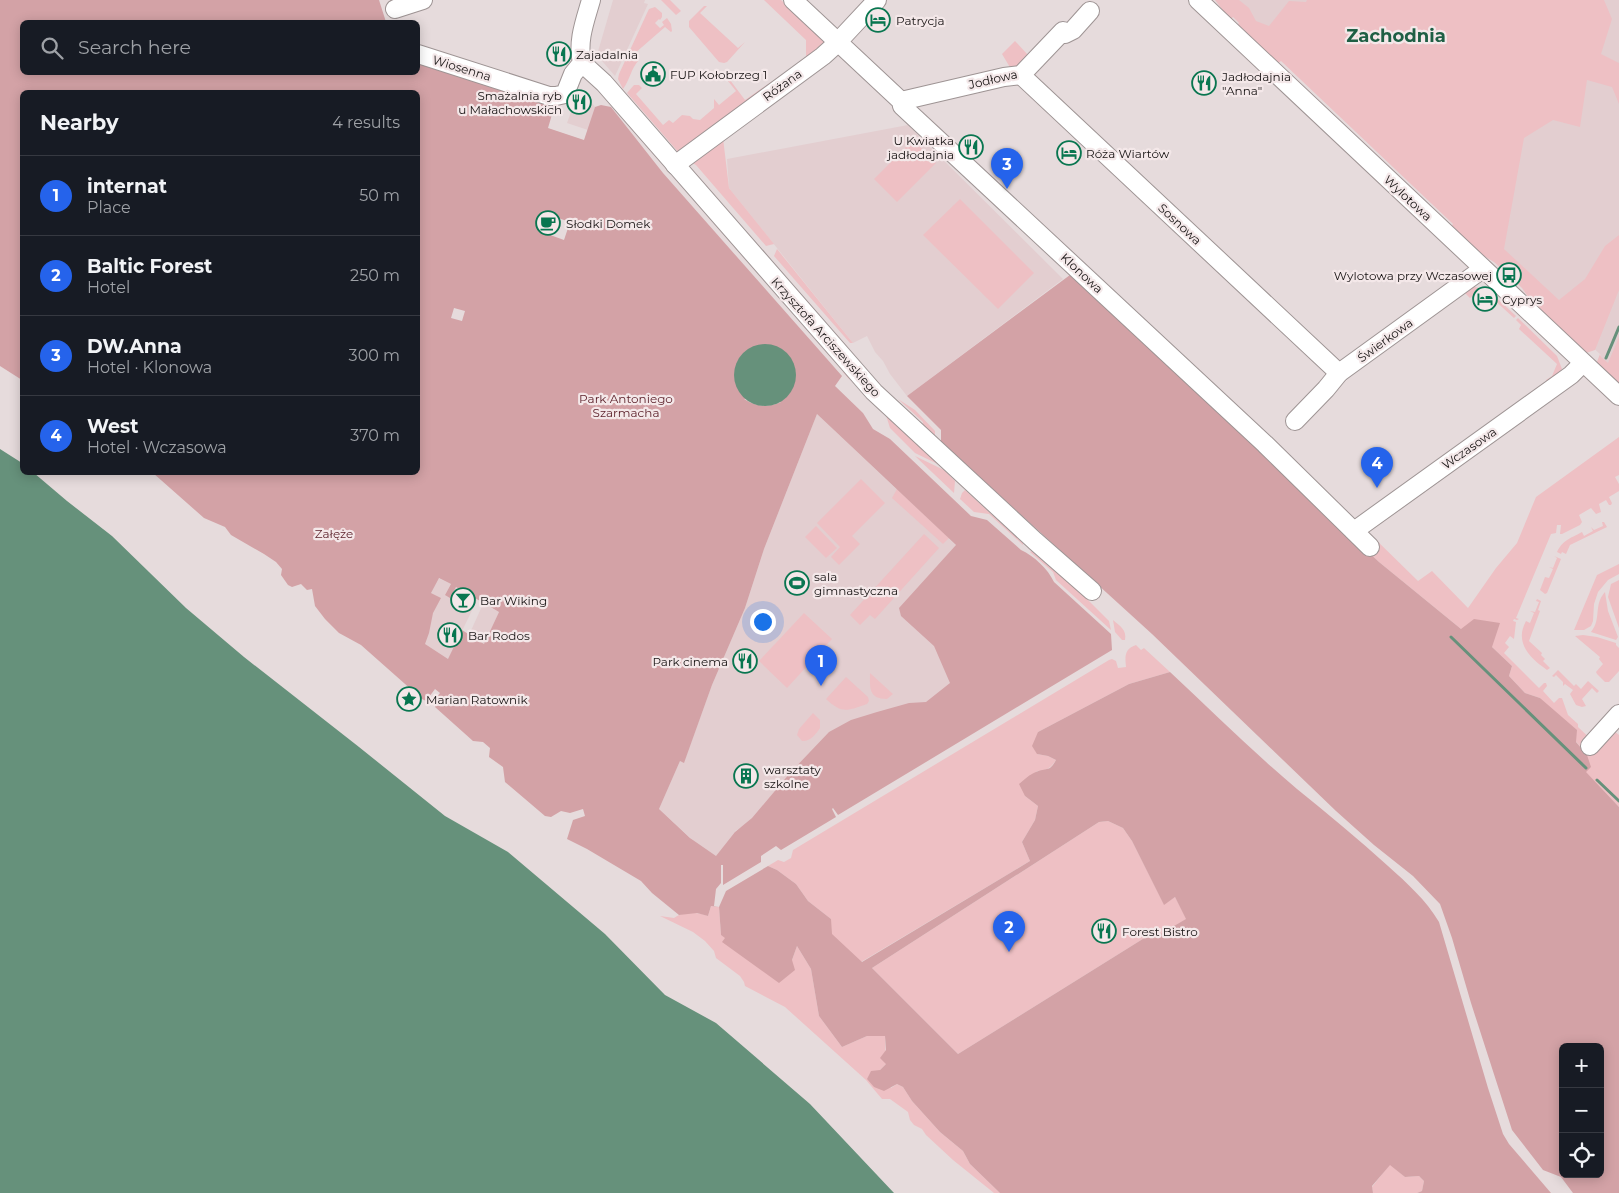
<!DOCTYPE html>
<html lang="en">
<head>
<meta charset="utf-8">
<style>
	:root { --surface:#171b24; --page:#20242c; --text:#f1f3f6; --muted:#9ea1a6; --line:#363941; --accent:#2563eb }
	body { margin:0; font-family:Montserrat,sans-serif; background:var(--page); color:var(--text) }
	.controls { position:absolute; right:15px; bottom:15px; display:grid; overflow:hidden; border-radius:8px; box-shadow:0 2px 12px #0003 }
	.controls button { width:45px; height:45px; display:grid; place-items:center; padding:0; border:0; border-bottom:1px solid var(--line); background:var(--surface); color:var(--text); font:25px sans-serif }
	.you { position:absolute; left:762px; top:621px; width:18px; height:18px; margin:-12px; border:4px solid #fff; border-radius:50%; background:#1a73e8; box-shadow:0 0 0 8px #1a73e833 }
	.badge { display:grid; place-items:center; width:32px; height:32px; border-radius:50%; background:var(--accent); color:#fff; font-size:16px; font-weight:700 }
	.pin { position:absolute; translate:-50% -41px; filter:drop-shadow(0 1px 2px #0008) }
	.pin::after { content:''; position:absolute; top:26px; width:18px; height:15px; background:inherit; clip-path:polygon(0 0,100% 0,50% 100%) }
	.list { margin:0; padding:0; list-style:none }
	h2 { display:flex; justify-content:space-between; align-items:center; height:65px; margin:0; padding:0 20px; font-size:21px }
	h2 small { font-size:16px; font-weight:400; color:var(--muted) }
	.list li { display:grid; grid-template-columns:32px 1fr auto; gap:15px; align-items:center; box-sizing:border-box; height:80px; padding:0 20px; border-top:1px solid var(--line) }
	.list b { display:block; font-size:19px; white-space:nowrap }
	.list p { margin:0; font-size:16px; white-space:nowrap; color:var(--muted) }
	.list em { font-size:16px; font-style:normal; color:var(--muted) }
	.icon { flex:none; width:28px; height:28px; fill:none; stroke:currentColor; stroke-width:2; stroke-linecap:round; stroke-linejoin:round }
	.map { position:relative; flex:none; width:1619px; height:1193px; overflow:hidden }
	.search { position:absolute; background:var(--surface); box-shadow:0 2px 12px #0003; left:20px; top:20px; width:400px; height:55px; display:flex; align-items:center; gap:12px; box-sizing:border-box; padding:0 18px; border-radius:8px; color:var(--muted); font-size:19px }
	.panel { position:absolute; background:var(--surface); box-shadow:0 2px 12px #0003; left:20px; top:90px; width:400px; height:385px; border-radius:8px }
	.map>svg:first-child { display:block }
	.built { fill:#e3ced0 }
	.green { fill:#eec0c4 }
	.forest { fill:#d3a2a6; fill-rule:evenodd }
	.water { fill:#66917b }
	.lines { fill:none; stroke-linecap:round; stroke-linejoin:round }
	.stream { stroke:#66917b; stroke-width:3 }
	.minor-casing { stroke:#9e9494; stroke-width:20 }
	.minor { stroke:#fff; stroke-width:18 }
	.labels { text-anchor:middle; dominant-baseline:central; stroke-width:4.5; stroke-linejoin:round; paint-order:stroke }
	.poi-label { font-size:12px; fill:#171313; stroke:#f4e8e9; text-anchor:start }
	.street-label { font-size:12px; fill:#171313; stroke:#f4e8e9 }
	.park-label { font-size:12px; fill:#5a1e28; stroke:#f4e8e9 }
	.district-label { font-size:18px; font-weight:bold; fill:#1e5f44; stroke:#f4e8e9 }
</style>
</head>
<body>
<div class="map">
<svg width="1619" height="1193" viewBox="0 0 1619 1193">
	<rect width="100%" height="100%" fill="#e6dbdc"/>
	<g class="built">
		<polygon points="613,0 645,0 644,3 648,4 615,76 597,55"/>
		<polygon points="1221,0 1619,0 1619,374 1600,357 1601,355 1508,270"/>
		<polygon points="576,98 592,103 595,107 588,130 567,123"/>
		<polygon points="908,125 1063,279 907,396 890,374 883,361 875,352 867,336 853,343 729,188 727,159"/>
		<polygon points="817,414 1056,640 735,831 744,844 722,864 709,855 659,809 680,761 684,762 712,685 745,608 764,549"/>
		<polygon points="438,578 451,584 445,595 456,587 477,600 448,660 418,642 440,598 431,593"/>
		<polygon points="483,604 499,612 484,644 469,635"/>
	</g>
	<g class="green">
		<polygon points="661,0 670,0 681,11 676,15"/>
		<polygon points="764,0 781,0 827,43 804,65 801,61 806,57 806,40"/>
		<polygon points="1215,0 1239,0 1249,8 1256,21 1269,26 1289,1 1306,2 1307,0 1604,0 1612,19 1601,54 1619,63 1619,104 1612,87 1587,80 1580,127 1553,120 1524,138 1504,249 1559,300 1585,279 1605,246 1619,235 1619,290 1595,350 1586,353 1530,300 1522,288 1494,262 1477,252 1451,227 1453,224 1281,61 1278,63 1243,29 1236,26 1239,23 1233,17 1230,20"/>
		<polygon points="704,6 707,6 700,13 738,48 745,42 727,62 724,63 719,62 689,27 689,21"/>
		<path d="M655,7L662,13V17L660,20L659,19L655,23L660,28L664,25L662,22L667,18L671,24L672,31L671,32L665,27L634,54L639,60C631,68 630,80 623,89L618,79L619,74L648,11L649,9Z"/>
		<polygon points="1015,41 1028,55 1022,67 1011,69 1002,54"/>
		<polygon points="800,62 803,66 680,154 627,93 634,85 639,85 642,88 636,94 663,125 669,120 673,123 682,115 690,116 693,119 700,120 714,108 714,99 719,105 736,91 728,81 730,80 745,100"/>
		<polygon points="723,138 729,188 774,244 766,246 696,165 691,162"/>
		<polygon points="913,140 936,163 897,202 874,179"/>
		<polygon points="960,199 1034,273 998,309 923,235"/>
		<polygon points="777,249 853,343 850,343 774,256"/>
		<polygon points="1472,286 1489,291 1516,316 1514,318 1491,297 1475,294 1470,298 1464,292"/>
		<polygon points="1518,318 1557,356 1562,369 1549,385 1546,380 1552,376 1557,364 1519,329 1521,325 1516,320"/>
		<polygon points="1619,337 1619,386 1595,367 1600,354 1601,357 1608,363"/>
		<polygon points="843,372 847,372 946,468 915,453 890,428 885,412 867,393 848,378"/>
		<polygon points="898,399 915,410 935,431 935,442 922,425 923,422"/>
		<polygon points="1619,437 1619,475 1615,477 1619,484 1619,491 1609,497 1612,503 1611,505 1609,505 1606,500 1599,504 1601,512 1596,514 1591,508 1579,515 1582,522 1580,525 1562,534 1560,534 1561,525 1557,525 1556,533 1551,534 1516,618 1519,619 1517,620 1514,619 1513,621 1516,622 1514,639 1510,636 1505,643 1509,647 1504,653 1539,688 1544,683 1546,683 1547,686 1543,691 1554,703 1559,698 1562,698 1568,715 1578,724 1578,727 1597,745 1613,730 1619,735 1619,807 1585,772 1587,755 1540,698 1525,693 1509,676 1512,666 1492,647 1461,629 1379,562 1356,541 1363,534 1368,532 1418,581 1432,571 1468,608 1496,568 1517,543 1536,497"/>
		<polygon points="915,456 944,470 955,481 954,493"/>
		<polygon points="861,479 885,503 852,536 860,544 839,565 831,557 840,547 817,523"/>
		<polygon points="897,489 949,538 943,544 892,498"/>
		<polygon points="965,490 1023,543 1023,545 989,514 974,512 960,499 962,493"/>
		<path d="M1602,522H1604L1607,527L1570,545L1566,554L1562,552L1561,554L1557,552C1563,540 1569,539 1582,532L1584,536L1593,531L1591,527L1594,530L1603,526Z"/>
		<polygon points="816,526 837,548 826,558 805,537"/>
		<polygon points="924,534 939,548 875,619 870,615 860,625 850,615"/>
		<polygon points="1032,551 1080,592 1109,621 1111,630 1056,580 1053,572 1030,552"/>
		<polygon points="1554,556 1561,559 1547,593 1545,594 1540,590 1545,577 1549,578 1553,569 1549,567 1553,568 1557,558"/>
		<polygon points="1619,564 1619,574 1608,580 1598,592 1594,604 1593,621 1591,626 1584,630 1574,630 1597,575"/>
		<polygon points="1619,580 1619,628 1608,597 1611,584"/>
		<path d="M1605,592L1608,611L1618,637L1616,640L1591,632C1602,619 1593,605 1605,592Z"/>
		<path d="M1537,599L1541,601L1538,610L1540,611L1529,641L1542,653L1541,655L1545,659L1543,661L1550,668L1547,670C1530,658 1514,643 1526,621L1530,623L1534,613L1530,611L1535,612L1539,602L1536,601Z"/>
		<polygon points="804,613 832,639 787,688 759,661"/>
		<path d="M1113,620C1120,626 1127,630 1125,640H1122L1115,632Z"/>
		<polygon points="1583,635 1597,637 1616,643 1616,645 1619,648 1619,671 1609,682 1605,682 1597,674 1596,672 1603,664 1599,659 1600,657 1575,636"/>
		<path d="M1136,645L1141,650L1144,648L1170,672L1129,684L1038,732L1037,754L1048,756L1056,760C1051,768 1046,771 1037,771L1025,796L1038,806L1035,820L1022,842L1030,861L861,962L831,934V919L808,901L796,884L777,870L768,866L778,860L784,862L791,858L793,850L1109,660L1112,659L1116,661L1118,668L1126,667C1125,657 1124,649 1136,645Z"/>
		<polygon points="1558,670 1574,686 1576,684 1581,689 1588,681 1599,691 1597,693 1592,688 1582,699 1586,706 1582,707 1576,705 1570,694 1573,690 1565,684 1563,686 1563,682 1556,675 1554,677 1552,676"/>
		<path d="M870,673L893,694L887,699C868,699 870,687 870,673Z"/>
		<path d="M846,677L868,697L869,701L867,704C847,711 842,714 826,699Z"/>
		<path d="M813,713L820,720V728C816,734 810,742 802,741L797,735L799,729Z"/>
		<polygon points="1108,821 1123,828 1132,841 1164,904 1175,897 1187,919 1157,936 1154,932 958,1054 872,968 1099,822"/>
		<path d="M711,906L719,907L721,935L792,960L797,946L811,969L819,1016L842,1047L867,1036H885L886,1064L880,1070L891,1088L897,1084L903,1087L912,1101L940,1132L963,1151L970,1164L1000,1193H994L953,1160L926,1135L922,1129L914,1125L910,1120L908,1112L890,1099H882L866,1080L785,1007L745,986L744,982L740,976L716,958L714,951L705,941L693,932L660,916L674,918C684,911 696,912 708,916Z"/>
		<polygon points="1390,1164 1405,1177 1419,1176 1424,1181 1422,1191 1417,1193 1373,1193 1372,1187"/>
	</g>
	<g class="forest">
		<path d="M0,0H379L386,22H22V72H418V64L549,103L553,111L548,128L584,140L595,107L601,105L611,107L663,173L842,376L835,386L863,413L873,429L890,439L971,516L987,520L1021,550C1034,556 1048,569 1054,582L1111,634L1112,650L838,815L833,808L832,809L836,817L781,850L776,846L761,856V862L723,885V865H721V883L716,889L714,906L719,907L726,891L768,866L777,870L796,884L808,901L831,919L832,934L862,962L1030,861L1022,842L1035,820L1038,806L1025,796L1019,784C1024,780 1030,774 1036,772C1047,767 1049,773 1056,760L1048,756L1037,754L1032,746L1038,732L1129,684L1170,672C1212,711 1253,752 1297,789C1328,814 1358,839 1388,866C1407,883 1426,900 1439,922L1488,1088L1503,1134L1509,1144L1551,1193H1417L1422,1191L1424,1181L1419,1176L1405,1177L1390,1165L1372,1186L1373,1193H1000L970,1164L963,1151L940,1132L912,1101L903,1087L897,1084L884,1091L874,1087L867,1079L871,1071L880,1070L886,1064L880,1058L886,1050L885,1036H867L842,1047L819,1016L811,969L797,946L792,960L795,970L779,983L722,942L725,938L721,935L719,907L711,906L708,916L697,913L679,915L652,893L641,881L587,849L567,839L573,820L585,816L583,809L570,813L561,811L551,817L545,816L505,782L503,767L489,757L490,748L483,742L473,741L435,707V700L440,693L435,689L426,701L422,699L361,645L339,633L325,619L315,606L312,589L307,590L301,584L292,587L288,585L281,575L282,569L276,562L264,554L231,535L225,527L204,518L153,473L418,472V92H22V380L0,366ZM549,215L570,222L564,240L542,232ZM454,308L465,311L462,321L451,318ZM744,399L781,402C767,408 757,407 744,399ZM817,414L956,545L899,608L901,616L934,646L950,683L926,702L909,703L877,712L851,720L829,732L790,773L752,818L735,832L716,856L690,838L659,809L680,761L684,763L712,685L745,608L764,549ZM439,578L451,584L445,595L450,598L456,587L499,612L484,644L462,630L448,659L425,644L429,633L433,613L441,598L431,593ZM1108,821L1123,828L1132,841L1164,905L1175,897L1186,919L1157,936L1154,932L958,1054L872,968L1099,822Z"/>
		<path d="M1070,275L1379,562L1461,629L1474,619L1500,623L1492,647L1512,666L1509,676L1525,693L1540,698L1577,730L1576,742L1587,755L1591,767L1586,772L1619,807V1193H1573L1561,1177L1543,1170L1512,1130L1471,1003L1452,938L1440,904L1413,876L1374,845L1336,811L1152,634L941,442V430L907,396ZM1563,1047H1600V1174H1563Z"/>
	</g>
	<g class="water">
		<circle cx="765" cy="375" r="31"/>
		<polygon points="0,449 22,463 22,472 34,473 67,501 112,536 186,608 244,657 359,747 445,816 508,852 605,934 665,995 716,1023 810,1104 894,1193 0,1193"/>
	</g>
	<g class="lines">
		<g class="stream">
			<polyline points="1606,358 1619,327"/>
			<polyline points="1451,637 1586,768"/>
			<polyline points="1597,780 1619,801"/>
		</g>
		<g class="minor-casing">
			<g id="minor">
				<polyline points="793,0 901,101 902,106 1265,444 1370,547"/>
				<polyline points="1198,0 1619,396"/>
				<polyline points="395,9 423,0"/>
				<path d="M418,54L549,96H556L565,94L573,74L582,63C577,41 585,21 591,0"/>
				<polyline points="582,63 604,83 874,392 1035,541 1092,591"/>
				<polyline points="1021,75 1339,373"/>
				<polyline points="901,101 1004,77 1021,75 1063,31 1065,34 1073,30 1090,11"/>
				<polyline points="675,165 823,56 834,46 877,0"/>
				<polyline points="1295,421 1326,389 1339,373 1477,273 1482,268"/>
				<polyline points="1354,531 1571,375 1583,363"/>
				<polyline points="1590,746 1619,714"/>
			</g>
		</g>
		<use href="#minor" class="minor"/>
	</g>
	<defs>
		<g id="hotel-ring" transform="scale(1.25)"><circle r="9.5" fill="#f4e8e9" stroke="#097650" stroke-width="1.5"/><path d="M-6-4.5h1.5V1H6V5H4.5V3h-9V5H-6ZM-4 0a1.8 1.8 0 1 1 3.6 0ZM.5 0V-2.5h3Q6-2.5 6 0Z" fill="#097650"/></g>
		<g id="restaurant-ring" transform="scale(1.25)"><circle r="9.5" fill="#f4e8e9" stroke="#097650" stroke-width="1.5"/><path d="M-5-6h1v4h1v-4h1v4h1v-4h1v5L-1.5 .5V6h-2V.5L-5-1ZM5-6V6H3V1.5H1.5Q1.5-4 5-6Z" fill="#097650"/></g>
		<g id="civic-ring" transform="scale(1.25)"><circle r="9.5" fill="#f4e8e9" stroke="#097650" stroke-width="1.5"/><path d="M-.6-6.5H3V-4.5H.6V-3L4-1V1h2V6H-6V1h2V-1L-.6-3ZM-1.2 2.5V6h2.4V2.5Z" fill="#097650"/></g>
		<g id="cafe-ring" transform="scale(1.25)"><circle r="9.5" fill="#f4e8e9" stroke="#097650" stroke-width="1.5"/><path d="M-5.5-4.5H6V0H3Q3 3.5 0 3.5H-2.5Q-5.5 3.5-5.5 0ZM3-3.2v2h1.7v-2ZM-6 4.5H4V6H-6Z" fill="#097650"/></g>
		<g id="bus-ring" transform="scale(1.25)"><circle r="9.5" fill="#f4e8e9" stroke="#097650" stroke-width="1.5"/><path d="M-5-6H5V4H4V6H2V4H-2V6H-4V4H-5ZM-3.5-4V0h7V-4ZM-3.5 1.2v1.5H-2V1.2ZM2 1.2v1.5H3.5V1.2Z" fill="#097650"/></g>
		<g id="stadium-ring" transform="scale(1.25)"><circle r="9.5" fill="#f4e8e9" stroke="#097650" stroke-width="1.5"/><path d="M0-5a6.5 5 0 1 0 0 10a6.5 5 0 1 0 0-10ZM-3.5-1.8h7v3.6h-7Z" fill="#097650"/></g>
		<g id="bar-ring" transform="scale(1.25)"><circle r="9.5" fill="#f4e8e9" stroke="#097650" stroke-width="1.5"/><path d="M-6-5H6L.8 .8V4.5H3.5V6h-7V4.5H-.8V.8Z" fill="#097650"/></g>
		<g id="sight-ring" transform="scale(1.25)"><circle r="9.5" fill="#f4e8e9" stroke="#097650" stroke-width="1.5"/><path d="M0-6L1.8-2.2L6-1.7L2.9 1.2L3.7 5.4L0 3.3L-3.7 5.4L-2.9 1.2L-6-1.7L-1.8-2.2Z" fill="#097650"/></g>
		<g id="building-ring" transform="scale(1.25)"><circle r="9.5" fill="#f4e8e9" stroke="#097650" stroke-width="1.5"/><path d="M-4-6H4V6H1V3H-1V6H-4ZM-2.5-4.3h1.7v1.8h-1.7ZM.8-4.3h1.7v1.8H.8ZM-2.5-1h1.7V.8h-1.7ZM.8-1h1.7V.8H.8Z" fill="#097650"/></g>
	</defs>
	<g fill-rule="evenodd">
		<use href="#hotel-ring" x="878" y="20"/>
		<use href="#restaurant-ring" x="559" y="54"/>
		<use href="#civic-ring" x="653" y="74"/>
		<use href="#restaurant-ring" x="1204" y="83"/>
		<use href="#restaurant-ring" x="579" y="102"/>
		<use href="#restaurant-ring" x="971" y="147"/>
		<use href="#hotel-ring" x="1069" y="153"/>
		<use href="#cafe-ring" x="548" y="223"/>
		<use href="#bus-ring" x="1509" y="275"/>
		<use href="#hotel-ring" x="1485" y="299"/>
		<use href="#stadium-ring" x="797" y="583"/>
		<use href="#bar-ring" x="463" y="600"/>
		<use href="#restaurant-ring" x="450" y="635"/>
		<use href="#restaurant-ring" x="745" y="661"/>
		<use href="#sight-ring" x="409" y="699"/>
		<use href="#building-ring" x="746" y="776"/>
		<use href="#restaurant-ring" x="1104" y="931"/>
	</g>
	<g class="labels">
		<g class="poi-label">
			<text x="896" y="20">Patrycja</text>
			<text x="576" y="54">Zajadalnia</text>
			<text x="670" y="74">FUP Kołobrzeg 1</text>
			<text x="1222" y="76">Jadłodajnia<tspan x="1222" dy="14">"Anna"</tspan></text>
			<text x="562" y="95" text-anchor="end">Smażalnia ryb<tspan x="562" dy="14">u Małachowskich</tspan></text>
			<text x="954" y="140" text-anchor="end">U Kwiatka<tspan x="954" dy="14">jadłodajnia</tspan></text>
			<text x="1086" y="153">Róża Wiartów</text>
			<text x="566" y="223">Słodki Domek</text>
			<text x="1492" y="275" text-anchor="end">Wylotowa przy Wczasowej</text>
			<text x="1502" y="299">Cyprys</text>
			<text x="814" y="576">sala<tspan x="814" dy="14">gimnastyczna</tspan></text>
			<text x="480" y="600">Bar Wiking</text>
			<text x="468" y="635">Bar Rodos</text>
			<text x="728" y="661" text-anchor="end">Park cinema</text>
			<text x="426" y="699">Marian Ratownik</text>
			<text x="764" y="769">warsztaty<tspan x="764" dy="14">szkolne</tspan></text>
			<text x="1122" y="931">Forest Bistro</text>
		</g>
		<g class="street-label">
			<text transform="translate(462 68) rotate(17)">Wiosenna</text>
			<text transform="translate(993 79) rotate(-13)">Jodłowa</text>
			<text transform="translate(782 85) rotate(-36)">Różana</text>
			<text transform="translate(1408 198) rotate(43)">Wylotowa</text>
			<text transform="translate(1180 224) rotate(43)">Sosnowa</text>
			<text transform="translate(1082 273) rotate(43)">Klonowa</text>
			<text transform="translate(826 337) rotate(48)">Krzysztofa Arciszewskiego</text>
			<text transform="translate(1385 340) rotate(-36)">Świerkowa</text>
			<text transform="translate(1469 448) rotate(-35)">Wczasowa</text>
		</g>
		<g class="park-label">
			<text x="626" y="398">Park Antoniego<tspan x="626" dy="14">Szarmacha</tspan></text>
			<text x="334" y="533">Załęże</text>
		</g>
		<g class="district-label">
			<text x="1396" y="36">Zachodnia</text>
		</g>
	</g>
</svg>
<div class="controls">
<button>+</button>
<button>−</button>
<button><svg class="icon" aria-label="locate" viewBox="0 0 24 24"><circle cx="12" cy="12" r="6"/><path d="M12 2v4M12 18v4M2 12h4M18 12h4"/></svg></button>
</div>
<div class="you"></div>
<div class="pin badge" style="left:821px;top:686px">1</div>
<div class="pin badge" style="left:1009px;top:952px">2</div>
<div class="pin badge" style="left:1007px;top:189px">3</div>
<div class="pin badge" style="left:1377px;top:488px">4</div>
<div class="search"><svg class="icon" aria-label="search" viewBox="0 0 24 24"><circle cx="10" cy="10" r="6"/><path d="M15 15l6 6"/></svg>Search here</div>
<section class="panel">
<h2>Nearby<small>4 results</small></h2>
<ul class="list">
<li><span class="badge">1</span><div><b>internat</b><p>Place</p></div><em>50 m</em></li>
<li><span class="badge">2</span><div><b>Baltic Forest</b><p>Hotel</p></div><em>250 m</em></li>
<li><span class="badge">3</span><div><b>DW.Anna</b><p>Hotel · Klonowa</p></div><em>300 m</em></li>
<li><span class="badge">4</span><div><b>West</b><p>Hotel · Wczasowa</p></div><em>370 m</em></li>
</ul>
</section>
</div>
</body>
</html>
